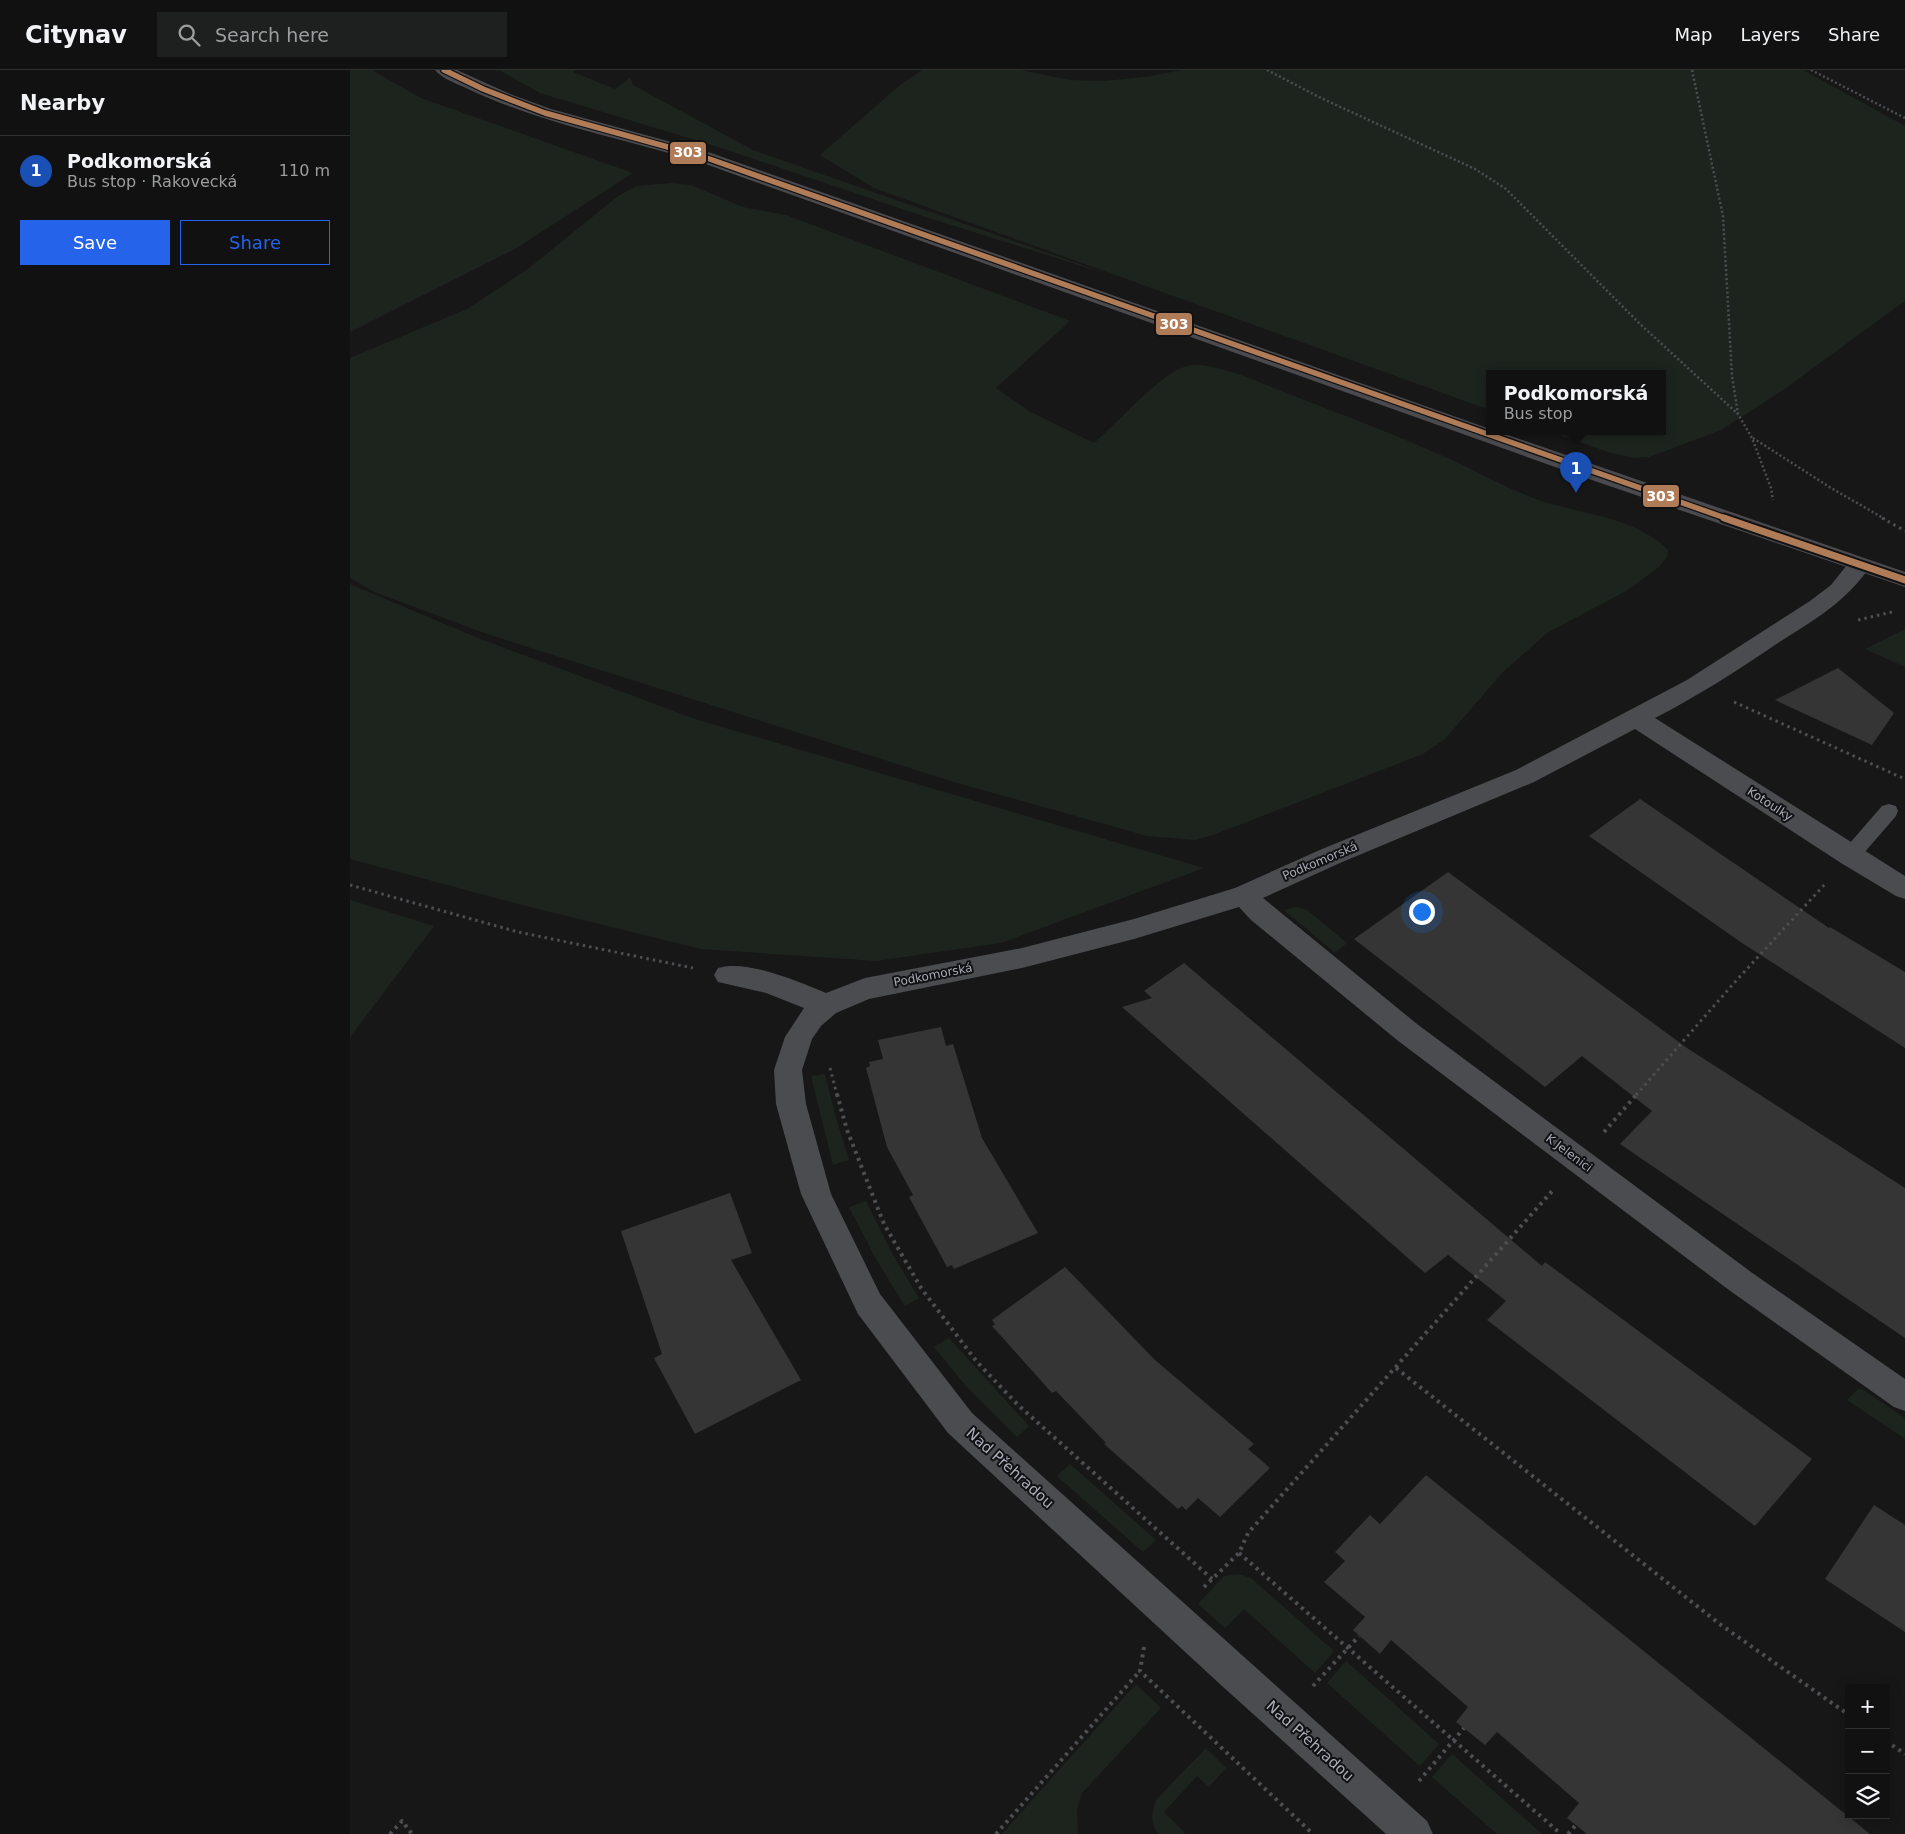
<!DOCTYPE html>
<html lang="en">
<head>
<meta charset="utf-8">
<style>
	:root { --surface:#111; --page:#1e1f1f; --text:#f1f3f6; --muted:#9c9d9f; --line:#303131; --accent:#2563eb }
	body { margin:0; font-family:"DejaVu Sans",sans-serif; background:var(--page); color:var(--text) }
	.controls { position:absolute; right:15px; bottom:15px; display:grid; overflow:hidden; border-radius:0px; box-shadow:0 2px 12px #0003 }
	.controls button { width:45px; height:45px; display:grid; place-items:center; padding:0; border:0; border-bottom:1px solid var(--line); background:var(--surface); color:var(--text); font:25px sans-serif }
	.you { position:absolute; left:1071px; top:841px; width:18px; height:18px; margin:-12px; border:4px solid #fff; border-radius:50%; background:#1a73e8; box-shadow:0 0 0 8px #1a73e833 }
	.badge { display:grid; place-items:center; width:32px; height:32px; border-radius:50%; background:var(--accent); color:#fff; font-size:16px; font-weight:700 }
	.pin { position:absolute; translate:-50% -41px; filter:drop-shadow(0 1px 2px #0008) }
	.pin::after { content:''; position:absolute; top:26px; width:18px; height:15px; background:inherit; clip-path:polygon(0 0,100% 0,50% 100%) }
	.popup { position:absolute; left:1136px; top:300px; width:180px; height:65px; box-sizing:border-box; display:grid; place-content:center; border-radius:0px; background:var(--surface); filter:drop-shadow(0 1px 4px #0005); font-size:16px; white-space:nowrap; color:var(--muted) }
	.popup b { font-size:19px; color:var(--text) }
	.popup::after { content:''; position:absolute; left:50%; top:100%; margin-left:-10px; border:10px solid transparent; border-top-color:var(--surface) }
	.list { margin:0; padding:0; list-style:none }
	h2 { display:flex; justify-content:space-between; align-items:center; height:65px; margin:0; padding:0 20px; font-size:21px }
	h2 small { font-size:16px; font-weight:400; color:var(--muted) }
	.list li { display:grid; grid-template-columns:32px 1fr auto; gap:15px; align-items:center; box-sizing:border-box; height:70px; padding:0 20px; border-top:1px solid var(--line) }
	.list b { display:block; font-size:19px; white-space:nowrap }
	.list p { margin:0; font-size:16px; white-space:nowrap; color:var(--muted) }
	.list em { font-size:16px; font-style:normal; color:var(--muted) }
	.actions { display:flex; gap:10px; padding:15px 20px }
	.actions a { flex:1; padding:11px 0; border:1px solid var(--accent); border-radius:0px; text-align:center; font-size:18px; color:var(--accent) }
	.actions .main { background:var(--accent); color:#fff }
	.icon { flex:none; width:28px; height:28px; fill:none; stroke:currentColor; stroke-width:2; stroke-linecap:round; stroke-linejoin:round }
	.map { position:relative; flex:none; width:1555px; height:1764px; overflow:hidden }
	header { display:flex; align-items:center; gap:30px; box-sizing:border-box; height:70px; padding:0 25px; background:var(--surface); border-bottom:1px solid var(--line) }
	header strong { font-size:24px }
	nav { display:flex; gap:28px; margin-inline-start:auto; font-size:18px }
	.search { width:350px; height:45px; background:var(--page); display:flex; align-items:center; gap:12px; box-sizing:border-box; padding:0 18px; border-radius:0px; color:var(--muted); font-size:19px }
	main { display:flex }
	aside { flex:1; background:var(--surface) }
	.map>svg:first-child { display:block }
	.green { fill:#1d241e }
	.building { fill:#353536 }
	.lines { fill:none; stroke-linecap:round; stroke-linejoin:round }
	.path-far2 { stroke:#4d4e52; stroke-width:2.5; stroke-dasharray:2 2.5; stroke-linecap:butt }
	.path-far1 { stroke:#4d4e52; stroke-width:3; stroke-dasharray:2.5 4; stroke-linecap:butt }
	.path { stroke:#4d4e52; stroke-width:4; stroke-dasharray:3 4.5; stroke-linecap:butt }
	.lane { fill:#4b4c50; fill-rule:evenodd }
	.street { fill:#4b4c50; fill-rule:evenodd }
	.secondary { fill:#4a4a4e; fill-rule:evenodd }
	.bus-1-far1-casing { stroke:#111113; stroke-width:8 }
	.bus-1-casing { stroke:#111113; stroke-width:11 }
	.bus-1-far1 { stroke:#b07c57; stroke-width:5.5 }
	.bus-1 { stroke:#b07c57; stroke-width:7 }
	.labels { text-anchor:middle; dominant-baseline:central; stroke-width:4; stroke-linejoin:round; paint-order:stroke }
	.street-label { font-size:12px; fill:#a8adb8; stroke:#111113 }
	.near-street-label { font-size:15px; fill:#a8adb8; stroke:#111113 }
	.line-badge { stroke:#111113; stroke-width:2 }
	.badge-label { font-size:14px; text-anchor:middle; font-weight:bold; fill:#fff }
</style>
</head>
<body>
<header>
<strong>Citynav</strong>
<div class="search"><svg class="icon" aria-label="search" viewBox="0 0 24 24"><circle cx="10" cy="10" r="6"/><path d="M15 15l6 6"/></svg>Search here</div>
<nav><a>Map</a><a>Layers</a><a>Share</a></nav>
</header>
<main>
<aside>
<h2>Nearby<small></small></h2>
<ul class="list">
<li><span class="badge" style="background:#1a4fb4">1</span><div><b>Podkomorská</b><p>Bus stop · Rakovecká</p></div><em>110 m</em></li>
</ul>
<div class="actions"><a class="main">Save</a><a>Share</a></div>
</aside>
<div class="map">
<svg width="1555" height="1764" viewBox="0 0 1555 1764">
	<rect width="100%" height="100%" fill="#171717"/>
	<g class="green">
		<polygon points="0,0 22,0 71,28 283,103 165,179 0,262"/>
		<polygon points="149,0 225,0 223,2 265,19 280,8 283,15 403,80 767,207 576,147 365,76 190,23"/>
		<polygon points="572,0 671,0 719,10 754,11 802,6 831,0 1453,0 1555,56 1555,231 1433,320 1371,360 1299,387 1283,388 1258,382 1201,362 1312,362 1312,304 1140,304 1140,340 546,126 524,118 470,85 550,15"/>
		<path d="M321,113L341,115L393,137L436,145L720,251L646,318L679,341L744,373C767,354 811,302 837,296C855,292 877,301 894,306C963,334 1034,359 1102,390C1128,402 1154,417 1181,427C1226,445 1282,444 1318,480L1317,487L1309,497L1278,520L1197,563L1153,602L1095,669L1073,684L863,765L845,770L797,766L604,712L137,564L24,522L0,508V288L117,239L178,199L268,126L287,116Z"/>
		<polygon points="0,514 128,568 345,649 854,798 651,873 526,891 351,879 176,836 0,789"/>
		<polygon points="1555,559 1555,597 1515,579"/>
		<polygon points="0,830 84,856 0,967"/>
		<polygon points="946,837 957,840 997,873 985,883 934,840"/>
		<polygon points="475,1004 486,1048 499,1090 483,1095 461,1006"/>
		<polygon points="516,1131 544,1187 569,1228 555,1236 526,1189 499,1137"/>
		<polygon points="599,1268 679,1356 667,1367 616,1316 584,1277"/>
		<polygon points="1508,1319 1512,1319 1555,1348 1555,1369 1497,1330"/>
		<polygon points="720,1394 806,1470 793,1482 707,1406"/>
		<polygon points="888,1504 901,1508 984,1581 965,1603 894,1539 875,1558 848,1534 874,1506"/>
		<polygon points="996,1591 1089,1674 1070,1696 977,1613"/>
		<polygon points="786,1614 811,1638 732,1723 727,1739 728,1764 652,1764"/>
		<path d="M856,1678L876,1698L859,1717L847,1706L814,1742L835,1763L834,1764H809C800,1754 801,1743 806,1730Z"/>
		<polygon points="1102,1684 1192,1764 1147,1764 1082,1707"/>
	</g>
	<g class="building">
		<polygon points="1488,598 1544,643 1522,675 1425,630"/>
		<polygon points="1290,729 1479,858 1480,857 1555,902 1555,978 1392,873 1239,766"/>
		<polygon points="1098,802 1337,978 1555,1118 1555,1268 1270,1074 1302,1041 1232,986 1195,1017 1004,869"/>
		<polygon points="834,893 1192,1196 1195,1192 1462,1389 1405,1456 1137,1250 1156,1231 1098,1185 1075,1203 772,937 802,928 794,921"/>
		<polygon points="591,957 596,976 603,974 632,1068 688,1163 604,1199 602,1195 597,1197 559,1127 563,1125 537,1077 516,998 520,996 519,992 533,989 528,970"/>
		<polygon points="380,1123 402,1183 381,1190 451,1310 345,1364 304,1288 312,1284 271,1161"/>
		<polygon points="715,1197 805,1290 904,1374 898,1379 920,1398 870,1447 848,1428 836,1440 832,1436 828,1439 754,1374 756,1373 706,1321 702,1323 642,1256 645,1254 642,1250"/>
		<polygon points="1076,1405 1520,1764 1237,1764 1217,1748 1229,1733 1147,1662 1135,1675 1106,1652 1118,1637 1041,1570 1030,1584 1003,1560 1015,1547 974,1512 995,1491 985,1482 1020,1445 1030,1454"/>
		<polygon points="1524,1435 1555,1455 1555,1562 1475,1509"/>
	</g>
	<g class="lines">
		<g class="path-far2">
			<polyline points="917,0 971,28 1125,99 1156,119 1290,254 1388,344"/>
			<polyline points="1342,0 1373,146 1382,306 1388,344 1402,368 1421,418 1423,430"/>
			<polyline points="1461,0 1555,48"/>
			<polyline points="1403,368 1481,418 1535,449"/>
		</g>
		<g class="path-far1">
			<polyline points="1532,448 1555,461"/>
			<polyline points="1508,550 1546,541"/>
			<polyline points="1384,632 1555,709"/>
			<polyline points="0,815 168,862 343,898"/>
			<polyline points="480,998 487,1025"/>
			<polyline points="1286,1025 1384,913 1476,813"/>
		</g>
		<g class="path">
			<polyline points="487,1024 497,1060 534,1154 571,1218 627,1292 667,1334 862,1509"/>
			<polyline points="1254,1062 1287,1024"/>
			<polyline points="1046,1298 1371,1555 1499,1645"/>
			<polyline points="889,1483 1211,1764"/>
			<polyline points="854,1517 889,1483 898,1463 1204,1119"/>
			<polyline points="794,1577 790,1601 963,1764"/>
			<polyline points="963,1616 1009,1566"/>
			<polyline points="1536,1671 1555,1684"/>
			<polyline points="1069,1711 1114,1658"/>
			<polyline points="40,1764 52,1751 62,1764"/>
			<polyline points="646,1764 789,1602"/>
			<polyline points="1218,1764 1226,1755"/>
		</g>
		<polygon class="lane" points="1539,734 1546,736 1548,741 1546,746 1507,791 1500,793 1493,791 1490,786 1493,781 1532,736"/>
		<path class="street" d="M1509,488L1517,490L1521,495C1496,533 1462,551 1425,575C1385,602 1348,626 1305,648L1555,806V829L1546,826L1491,793L1285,659L1184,712L990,793L913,828L1067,954L1401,1202L1555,1309V1341L1544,1337L1379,1220L1047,970L901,850L889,837L784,869L672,898L519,929L486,943L471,956L462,969L452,1000L456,1034L481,1124L530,1224L622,1343L1077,1751L1083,1764H1036L872,1616L598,1363L508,1244L451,1124L426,1034L424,1000L435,967L454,938L416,923L368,912L364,905L368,898C397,889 449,912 476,923L515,908L672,878L784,849L885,818L972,779L1166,700L1337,610L1460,531L1481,515L1501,490Z"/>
		<path class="secondary" d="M85,0H107L160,24L201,39L361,83L1140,359V362H1149L1555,502V517L1236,408L347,91C270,68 191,53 118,19C108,14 92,9 85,0Z"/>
		<g class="bus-1-far1-casing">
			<polyline id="bus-1-far1" points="94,0 133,19 195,43 354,87 1378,449"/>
		</g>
		<g class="bus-1-casing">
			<polyline id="bus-1" points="1374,448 1555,510"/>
		</g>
		<use href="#bus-1-far1" class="bus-1-far1"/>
		<use href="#bus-1" class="bus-1"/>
	</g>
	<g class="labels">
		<g class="street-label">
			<text transform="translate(1420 734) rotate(33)">Kotoulky</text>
			<text transform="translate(970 791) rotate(-23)">Podkomorská</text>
			<text transform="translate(583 905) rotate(-11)">Podkomorská</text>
			<text transform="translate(1219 1083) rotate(37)">K Jelenici</text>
		</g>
		<g class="near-street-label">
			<text transform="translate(660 1398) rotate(42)">Nad Přehradou</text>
			<text transform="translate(960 1671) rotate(42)">Nad Přehradou</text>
		</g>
	</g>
	<g class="line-badge">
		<rect x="319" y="71" width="38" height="24" rx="5" fill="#b07c57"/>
		<rect x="805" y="242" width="38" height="24" rx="5" fill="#b07c57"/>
		<rect x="1292" y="414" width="38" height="24" rx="5" fill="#b07c57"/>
	</g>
	<g class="badge-label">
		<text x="338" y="87">303</text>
		<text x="824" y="259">303</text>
		<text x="1311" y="431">303</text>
	</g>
</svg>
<div class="controls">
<button>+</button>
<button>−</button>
<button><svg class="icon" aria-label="layers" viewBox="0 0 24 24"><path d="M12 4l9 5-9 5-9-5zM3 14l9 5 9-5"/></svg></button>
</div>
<div class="you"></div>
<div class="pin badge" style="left:1226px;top:423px;background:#1a4fb4">1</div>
<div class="popup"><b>Podkomorská</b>Bus stop</div>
</div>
</main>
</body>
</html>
